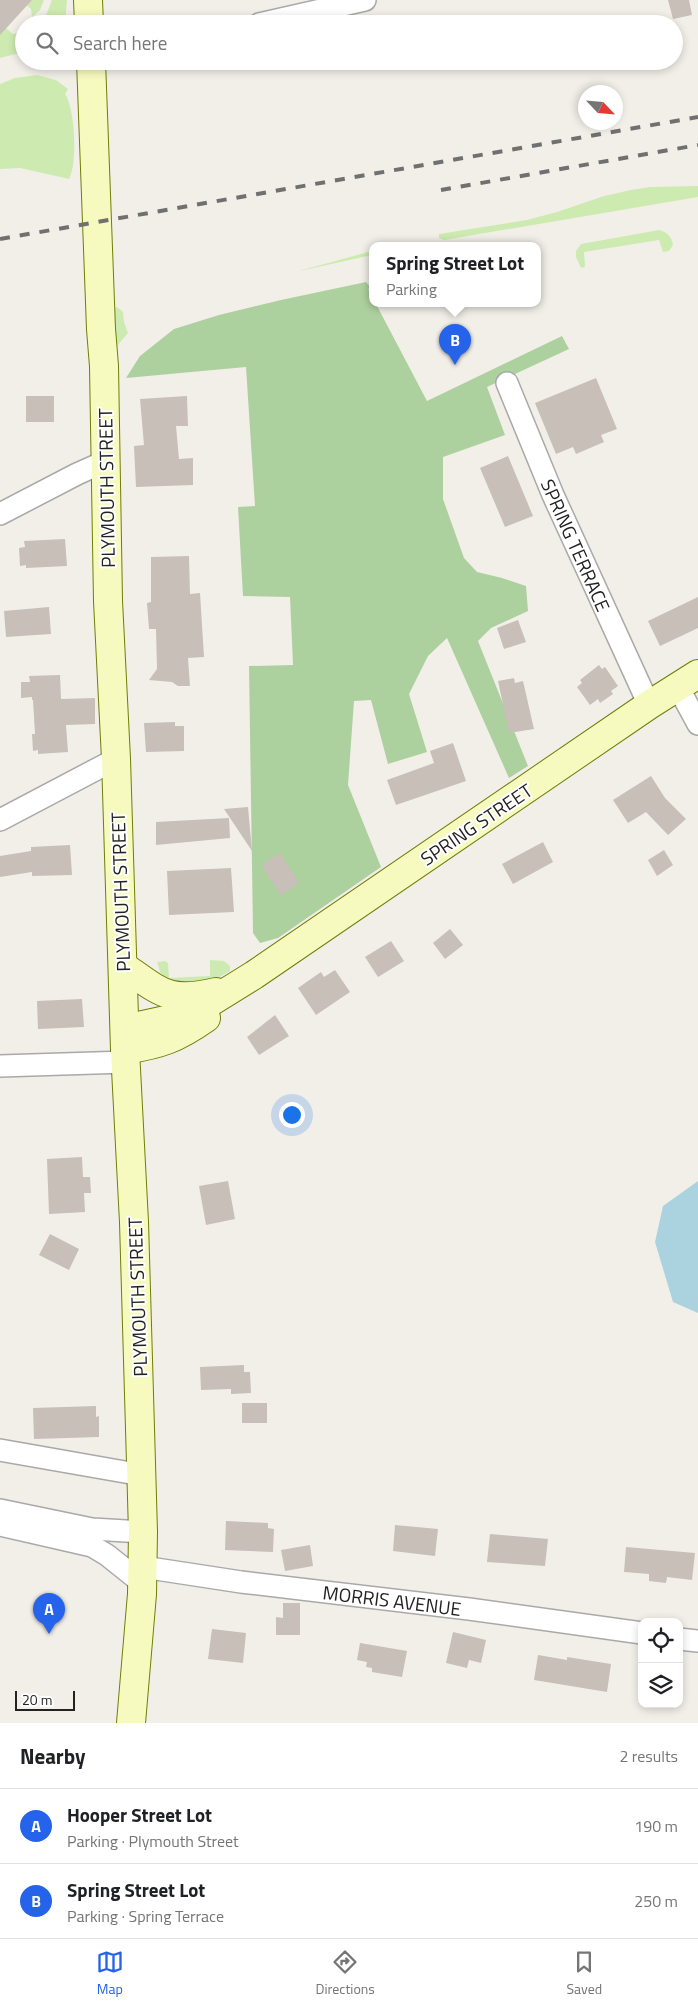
<!DOCTYPE html>
<html lang="en">
<head>
<meta charset="utf-8">
<style>
	:root { --surface:#fff; --page:#f6f6f6; --text:#202124; --muted:#757577; --line:#e0e0e0; --accent:#2563eb }
	body { margin:0; font-family:"Titillium Web",sans-serif; background:var(--page); color:var(--text) }
	.controls { position:absolute; right:15px; bottom:15px; display:grid; overflow:hidden; border-radius:10px; box-shadow:0 2px 8px #0003 }
	.controls button { width:45px; height:45px; display:grid; place-items:center; padding:0; border:0; border-bottom:1px solid var(--line); background:var(--surface); color:var(--text); font:25px sans-serif }
	.compass { position:absolute; left:578px; top:85px; width:45px; height:45px; border-radius:50%; background:var(--surface); box-shadow:0 2px 8px #0003; rotate:116deg }
	.scale { position:absolute; left:15px; bottom:12px; width:60px; box-sizing:border-box; padding-left:5px; border:2px solid #222; border-top:0; font-size:14px; line-height:18px; white-space:nowrap; color:#222; -webkit-text-stroke:4px #fff; paint-order:stroke }
	.you { position:absolute; left:291px; top:1114px; width:18px; height:18px; margin:-12px; border:4px solid #fff; border-radius:50%; background:#1a73e8; box-shadow:0 0 0 8px #1a73e833 }
	.badge { display:grid; place-items:center; width:32px; height:32px; border-radius:50%; background:var(--accent); color:#fff; font-size:16px; font-weight:700 }
	.pin { position:absolute; translate:-50% -41px; filter:drop-shadow(0 1px 2px #0008) }
	.pin::after { content:''; position:absolute; top:26px; width:18px; height:15px; background:inherit; clip-path:polygon(0 0,100% 0,50% 100%) }
	.popup { position:absolute; left:369px; top:242px; width:172px; height:65px; box-sizing:border-box; display:grid; place-content:center; border-radius:10px; background:var(--surface); filter:drop-shadow(0 1px 4px #0005); font-size:16px; white-space:nowrap; color:var(--muted) }
	.popup b { font-size:19px; color:var(--text) }
	.popup::after { content:''; position:absolute; left:50%; top:100%; margin-left:-10px; border:10px solid transparent; border-top-color:var(--surface) }
	.list { margin:0; padding:0; list-style:none }
	h2 { display:flex; justify-content:space-between; align-items:center; height:65px; margin:0; padding:0 20px; font-size:21px }
	h2 small { font-size:16px; font-weight:400; color:var(--muted) }
	.list li { display:grid; grid-template-columns:32px 1fr auto; gap:15px; align-items:center; box-sizing:border-box; height:75px; padding:0 20px; border-top:1px solid var(--line) }
	.list b { display:block; font-size:19px; white-space:nowrap }
	.list p { margin:0; font-size:16px; white-space:nowrap; color:var(--muted) }
	.list em { font-size:16px; font-style:normal; color:var(--muted) }
	.icon { flex:none; width:28px; height:28px; fill:none; stroke:currentColor; stroke-width:2; stroke-linecap:round; stroke-linejoin:round }
	.map { position:relative; flex:none; width:698px; height:1723px; overflow:hidden }
	.search { position:absolute; background:var(--surface); box-shadow:0 2px 8px #0003; left:15px; right:15px; top:15px; height:55px; display:flex; align-items:center; gap:12px; box-sizing:border-box; padding:0 18px; border-radius:28px; color:var(--muted); font-size:19px }
	.sheet { height:215px; background:var(--surface) }
	nav { display:flex; justify-content:space-around; align-items:center; box-sizing:border-box; height:70px; border-top:1px solid var(--line); background:var(--surface); font-size:14px; color:var(--muted) }
	nav a { display:grid; justify-items:center; gap:2px }
	nav .on { color:var(--accent) }
	.map>svg:first-child { display:block }
	.grass { fill:#cdebb0 }
	.forest { fill:#add19e }
	.water { fill:#aad3df }
	.building { fill:#c7bfb8 }
	.lines { fill:none; stroke-linecap:round; stroke-linejoin:round }
	.street-casing { stroke:#a9a9a9; stroke-width:24 }
	.secondary-casing { stroke:#707d05; stroke-width:30 }
	.street { stroke:#fff; stroke-width:21 }
	.secondary { stroke:#f7fabf; stroke-width:28 }
	.rail { stroke:#707070; stroke-width:4; stroke-dasharray:10 10; stroke-linecap:butt }
	.labels { text-anchor:middle; dominant-baseline:central; stroke-width:4; stroke-linejoin:round; paint-order:stroke }
	.street-label { font-size:19px; fill:#222; stroke:#fff }
</style>
</head>
<body>
<div class="map">
<svg width="698" height="1723" viewBox="0 0 698 1723">
	<rect width="100%" height="100%" fill="#f2efe9"/>
	<g class="grass">
		<polygon points="21,0 44,0 40,10 32,17 31,9"/>
		<polygon points="52,0 67,0 65,24 38,24 47,13"/>
		<polygon points="0,23 13,34 24,32 24,52 0,58"/>
		<path d="M37,75L56,80L68,89L65,94C75,108 78,164 69,179L20,168L0,169V84L15,78Z"/>
		<polygon points="698,186 698,197 444,240 439,238 439,234 527,220 557,212 604,196 631,190 650,187"/>
		<path d="M659,230C667,232 672,237 673,245L669,251L663,252L659,240L584,252L585,267L581,268L576,257V251L581,244Z"/>
		<polygon points="372,251 372,255 295,272"/>
		<polygon points="117,307 123,312 124,322 128,333 117,346 115,345 114,308"/>
		<polygon points="210,960 224,961 230,966 230,971 211,982 179,986 161,975 157,962 165,961 168,963 169,978 210,976"/>
	</g>
	<polygon class="forest" points="366,282 371,288 368,289 372,297 372,304 376,304 427,401 562,336 569,349 487,387 505,435 443,457 443,499 464,558 477,572 502,578 526,586 528,611 491,628 478,641 528,766 509,778 447,638 428,656 409,694 427,752 388,764 371,700 354,701 348,785 381,867 278,938 260,943 253,933 249,666 293,665 290,597 243,596 238,507 255,506 246,367 126,378 140,356 174,329 219,315 281,300"/>
	<polygon class="water" points="698,1181 698,1313 673,1302 655,1242 663,1206"/>
	<g class="building">
		<polygon points="0,0 32,0 0,35"/>
		<polygon points="668,0 689,0 692,15 673,19"/>
		<polygon points="596,378 617,429 601,435 604,442 576,454 573,447 556,454 535,403"/>
		<rect x="26" y="396" width="28" height="26"/>
		<polygon points="187,396 188,426 176,426 179,459 193,458 193,485 136,487 134,446 144,445 140,399"/>
		<polygon points="508,456 533,516 505,527 480,468"/>
		<polygon points="65,539 67,566 26,568 26,565 20,566 19,548 25,547 24,541"/>
		<polygon points="189,556 190,594 200,593 204,657 188,658 190,686 178,686 172,682 149,680 157,669 156,629 149,629 147,603 151,602 151,557"/>
		<polygon points="698,597 698,628 660,646 648,621"/>
		<polygon points="49,607 51,634 6,637 4,611"/>
		<polygon points="518,620 526,642 504,649 497,628"/>
		<polygon points="599,665 602,669 605,667 618,686 611,691 613,694 600,703 598,699 590,705 577,687 582,683 580,680"/>
		<polygon points="60,675 61,699 95,698 95,724 66,725 68,752 38,754 38,750 33,751 32,734 35,734 33,700 32,700 32,697 21,698 21,682 30,682 29,676"/>
		<polygon points="514,678 515,683 523,681 534,729 509,733 498,681"/>
		<polygon points="175,722 175,726 184,726 184,751 146,752 144,723"/>
		<polygon points="453,743 466,781 396,805 387,780 434,763 430,751"/>
		<polygon points="651,776 665,798 686,819 668,835 646,812 628,823 613,800"/>
		<polygon points="248,807 252,851 224,809"/>
		<polygon points="229,818 230,838 156,845 156,822"/>
		<polygon points="543,842 553,862 513,884 502,864"/>
		<polygon points="70,845 72,875 32,876 32,872 0,877 0,856 31,851 31,847"/>
		<polygon points="664,850 673,865 657,876 648,860"/>
		<polygon points="280,853 299,883 281,895 264,870 264,863"/>
		<polygon points="231,868 234,912 169,915 167,871"/>
		<polygon points="450,929 463,945 445,959 433,943"/>
		<polygon points="391,941 404,961 378,977 365,957"/>
		<polygon points="335,970 350,992 316,1015 298,988 321,972 324,977"/>
		<polygon points="82,999 84,1027 38,1029 37,1001"/>
		<polygon points="275,1015 289,1036 259,1055 247,1037"/>
		<polygon points="82,1157 83,1177 90,1177 91,1193 84,1193 85,1212 49,1214 47,1159"/>
		<polygon points="228,1181 235,1219 206,1225 199,1186"/>
		<polygon points="50,1234 79,1249 69,1270 39,1255"/>
		<polygon points="244,1365 244,1372 250,1372 251,1393 231,1394 231,1389 201,1390 200,1367"/>
		<rect x="242" y="1403" width="25" height="20"/>
		<polygon points="96,1406 96,1417 99,1416 99,1437 34,1439 33,1408"/>
		<polygon points="226,1521 268,1523 268,1528 274,1529 273,1552 225,1550"/>
		<polygon points="395,1525 438,1529 435,1556 393,1551"/>
		<polygon points="490,1534 548,1539 545,1566 487,1562"/>
		<polygon points="310,1545 313,1566 285,1571 281,1550"/>
		<polygon points="626,1547 695,1553 692,1580 667,1577 666,1583 649,1581 649,1574 624,1572"/>
		<polygon points="283,1603 300,1603 300,1635 276,1635 276,1617 283,1618"/>
		<polygon points="212,1629 246,1633 243,1663 208,1659"/>
		<polygon points="453,1632 486,1640 481,1663 469,1660 467,1668 446,1663"/>
		<polygon points="360,1643 407,1651 402,1677 372,1672 372,1668 366,1667 367,1662 357,1660"/>
		<polygon points="538,1655 567,1660 567,1657 611,1664 607,1692 534,1680"/>
	</g>
	<g class="lines">
		<g class="street-casing">
			<g id="street">
				<polyline points="259,24 365,0"/>
				<polyline points="507,383 553,495 649,705"/>
				<polyline points="0,514 77,474 104,462"/>
				<polyline points="678,687 698,724"/>
				<polyline points="0,820 116,759"/>
				<polyline points="0,1066 126,1062"/>
				<polyline points="0,1450 142,1475"/>
				<polyline points="0,1510 92,1529 143,1532"/>
				<polyline points="0,1525 92,1546 107,1555 142,1583"/>
				<polyline points="143,1567 241,1582 469,1609 642,1633"/>
				<polyline points="679,1639 698,1641"/>
			</g>
		</g>
		<g class="secondary-casing">
			<g id="secondary">
				<polyline points="88,0 89,24"/>
				<polyline points="91,61 101,329 104,366 108,601 116,759 125,1050 134,1222 143,1532 142,1594 131,1723"/>
				<path d="M123,966C162,993 168,1003 216,992"/>
				<polyline points="125,1029 175,1018 196,1011 254,975 649,705 698,674"/>
				<path d="M125,1050C161,1044 176,1039 206,1018"/>
			</g>
		</g>
		<use href="#street" class="street"/>
		<use href="#secondary" class="secondary"/>
		<g class="rail">
			<polyline points="441,190 698,145"/>
			<polyline points="0,239 698,117"/>
		</g>
	</g>
	<g class="labels">
		<g class="street-label">
			<text transform="translate(106 488) rotate(-91)">PLYMOUTH STREET</text>
			<text transform="translate(576 545) rotate(66)">SPRING TERRACE</text>
			<text transform="translate(476 824) rotate(-34)">SPRING STREET</text>
			<text transform="translate(120 892) rotate(-92)">PLYMOUTH STREET</text>
			<text transform="translate(137 1297) rotate(-92)">PLYMOUTH STREET</text>
			<text transform="translate(392 1600) rotate(7)">MORRIS AVENUE</text>
		</g>
	</g>
</svg>
<div class="controls">
<button><svg class="icon" aria-label="locate" viewBox="0 0 24 24"><circle cx="12" cy="12" r="6"/><path d="M12 2v4M12 18v4M2 12h4M18 12h4"/></svg></button>
<button><svg class="icon" aria-label="layers" viewBox="0 0 24 24"><path d="M12 4l9 5-9 5-9-5zM3 14l9 5 9-5"/></svg></button>
</div>
<svg class="compass" viewBox="-18 -18 36 36"><path d="M0-13l5 13h-10z" fill="#e53935"/><path d="M0 13l5-13h-10z" fill="#757577"/></svg>
<div class="scale">20 m</div>
<div class="you"></div>
<div class="pin badge" style="left:49px;top:1634px">A</div>
<div class="pin badge" style="left:455px;top:365px">B</div>
<div class="popup"><b>Spring Street Lot</b>Parking</div>
<div class="search"><svg class="icon" aria-label="search" viewBox="0 0 24 24"><circle cx="10" cy="10" r="6"/><path d="M15 15l6 6"/></svg>Search here</div>
</div>
<section class="sheet">
<h2>Nearby<small>2 results</small></h2>
<ul class="list">
<li><span class="badge">A</span><div><b>Hooper Street Lot</b><p>Parking · Plymouth Street</p></div><em>190 m</em></li>
<li><span class="badge">B</span><div><b>Spring Street Lot</b><p>Parking · Spring Terrace</p></div><em>250 m</em></li>
</ul>
</section>
<nav>
<a class="on"><svg class="icon" aria-label="map" viewBox="0 0 24 24"><path d="M3 6l6-2 6 2 6-2v14l-6 2-6-2-6 2zM9 4v14M15 6v14"/></svg>Map</a>
<a><svg class="icon" aria-label="directions" viewBox="0 0 24 24"><path d="M12 3l9 9-9 9-9-9zM9 14v-3h6M13 9l2 2-2 2"/></svg>Directions</a>
<a><svg class="icon" aria-label="saved" viewBox="0 0 24 24"><path d="M7 4h10v16l-5-4-5 4z"/></svg>Saved</a>
</nav>
</body>
</html>
